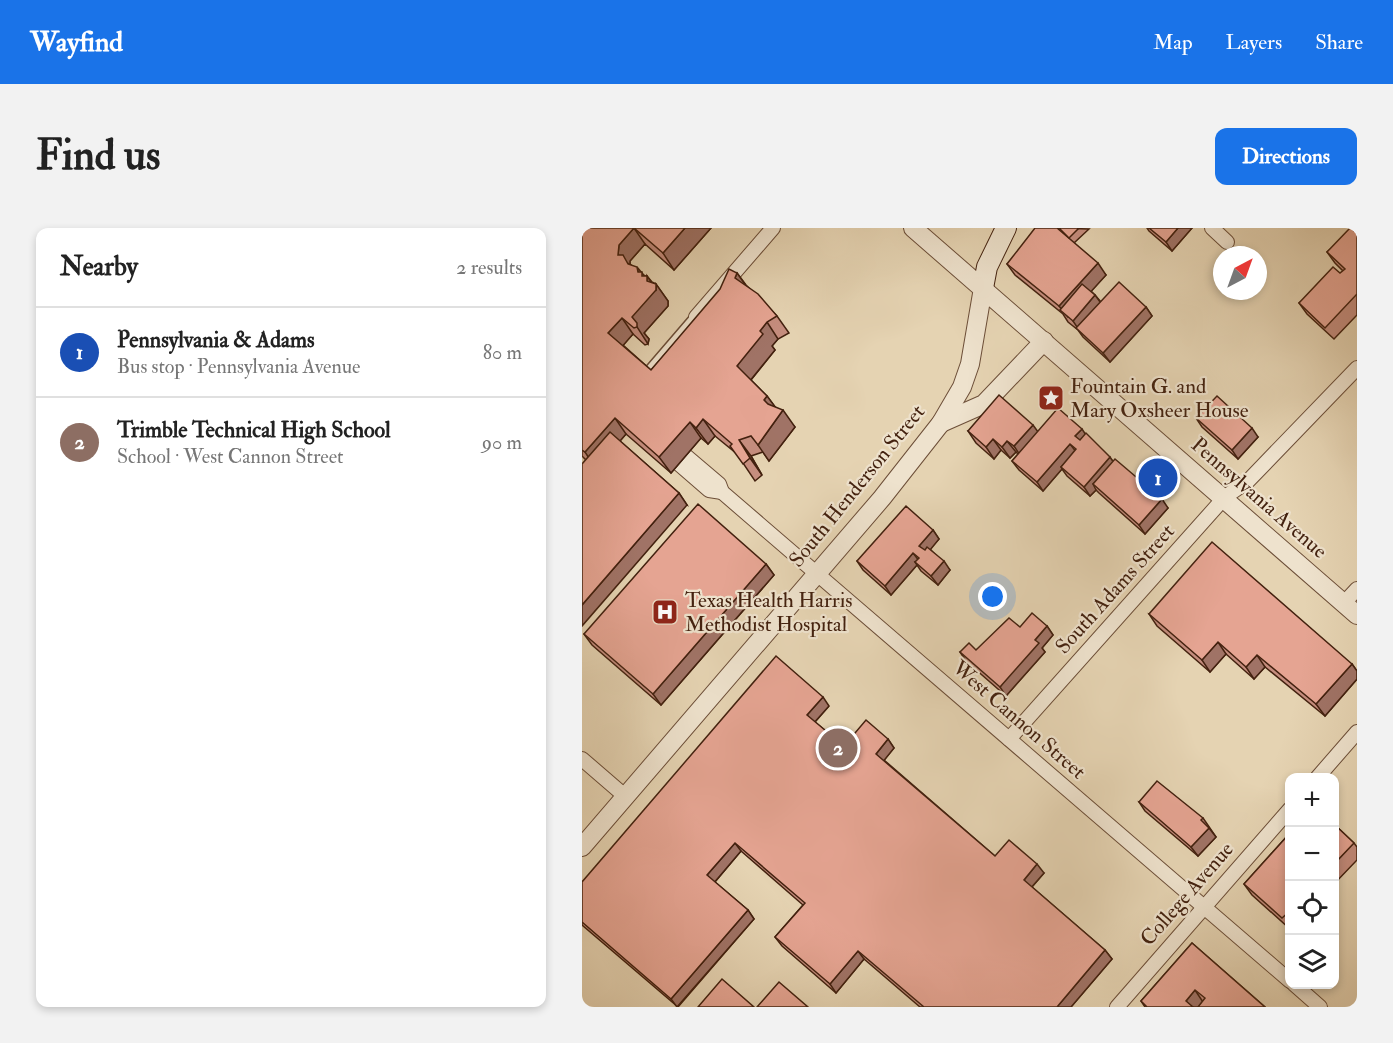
<!DOCTYPE html>
<html lang="en">
<head>
<meta charset="utf-8">
<style>
	:root { --surface:#fff; --page:#f2f2f2; --text:#222; --muted:#767676; --line:#e0e0e0; --accent:#1a73e8 }
	body { margin:0; font-family:"IM FELL Double Pica",serif; background:var(--page); color:var(--text) }
	.controls { position:absolute; right:18px; bottom:18px; display:grid; overflow:hidden; border-radius:12px; box-shadow:0 3px 9px #0003 }
	.controls button { width:54px; height:54px; display:grid; place-items:center; padding:0; border:0; border-bottom:2px solid var(--line); background:var(--surface); color:var(--text); font:30px sans-serif }
	.compass { position:absolute; left:631px; top:18px; width:54px; height:54px; border-radius:50%; background:var(--surface); box-shadow:0 3px 9px #0003; rotate:41deg }
	.you { position:absolute; left:411px; top:369px; width:21px; height:21px; margin:-15px; border:4px solid #fff; border-radius:50%; background:#1a73e8; box-shadow:0 0 0 9px #1a73e833 }
	.badge { display:grid; place-items:center; width:39px; height:39px; border-radius:50%; background:var(--accent); color:#fff; font-size:20px; font-weight:700 }
	.pin { position:absolute; translate:-50% -50%; border:3px solid #fff; box-shadow:0 2px 6px #0006 }
	.list { margin:0; padding:0; list-style:none }
	h2 { display:flex; justify-content:space-between; align-items:center; height:78px; margin:0; padding:0 24px; font-size:26px }
	h2 small { font-size:20px; font-weight:400; color:var(--muted) }
	.list li { display:grid; grid-template-columns:39px 1fr auto; gap:18px; align-items:center; box-sizing:border-box; height:90px; padding:0 24px; border-top:2px solid var(--line) }
	.list b { display:block; font-size:22px; white-space:nowrap }
	.list p { margin:0; font-size:20px; white-space:nowrap; color:var(--muted) }
	.list em { font-size:20px; font-style:normal; color:var(--muted) }
	.icon { flex:none; width:33px; height:33px; fill:none; stroke:currentColor; stroke-width:2; stroke-linecap:round; stroke-linejoin:round }
	.map { position:relative; flex:none; width:775px; height:779px; overflow:hidden; border-radius:12px }
	header { display:flex; align-items:center; gap:36px; box-sizing:border-box; height:84px; padding:0 30px; background:var(--accent); color:#fff }
	header strong { font-size:28px }
	nav { display:flex; gap:33px; margin-inline-start:auto; font-size:21px }
	.intro { display:flex; align-items:center; justify-content:space-between; box-sizing:border-box; height:144px; padding:0 36px }
	h1 { margin:0; font-size:42px }
	.button { padding:15px 27px; border-radius:12px; background:var(--accent); color:#fff; font-size:21px; font-weight:700 }
	main { display:flex; gap:36px; padding:0 36px }
	aside { flex:1; background:var(--surface); border-radius:12px; box-shadow:0 3px 9px #0003 }
	.map>svg:first-child { display:block }
	.lines { fill:none; stroke-linecap:round; stroke-linejoin:round }
	.pedestrian-casing { stroke:#6c4e38; stroke-width:13 }
	.minor-casing { stroke:#6c4e38; stroke-width:16 }
	.tertiary-casing { stroke:#6c4e38; stroke-width:20 }
	.secondary-casing { stroke:#43210f; stroke-width:22 }
	.pedestrian { stroke:#eee2cd; stroke-width:10 }
	.minor { stroke:#eee2cd; stroke-width:14 }
	.tertiary { stroke:#eee2cd; stroke-width:18 }
	.secondary { stroke:#eee2cd; stroke-width:20 }
	.wall { fill:#c58d7e; stroke:#43210f; stroke-width:1.5 }
	.shaded-wall { fill:#a07366; stroke:#43210f; stroke-width:1.5 }
	.building { fill:#e5a492; stroke:#43210f; stroke-width:1.5 }
	.labels { text-anchor:middle; dominant-baseline:central; stroke-width:4.5; stroke-linejoin:round; paint-order:stroke }
	.poi-label { font-size:21px; fill:#43210f; stroke:#eee2cd; text-anchor:start }
	.street-label { font-size:21px; fill:#43210f; stroke:#eee2cd }
</style>
</head>
<body>
<header>
<strong>Wayfind</strong>
<nav><a>Map</a><a>Layers</a><a>Share</a></nav>
</header>
<div class="intro"><h1>Find us</h1><a class="button">Directions</a></div>
<main>
<aside>
<h2>Nearby<small>2 results</small></h2>
<ul class="list">
<li><span class="badge" style="background:#1a4fb4">1</span><div><b>Pennsylvania &amp; Adams</b><p>Bus stop · Pennsylvania Avenue</p></div><em>80 m</em></li>
<li><span class="badge" style="background:#8d6e63">2</span><div><b>Trimble Technical High School</b><p>School · West Cannon Street</p></div><em>90 m</em></li>
</ul>
</aside>
<div class="map">
<svg width="775" height="779" viewBox="0 0 775 779">
	<rect width="100%" height="100%" fill="#e5d3b2"/>
	<filter id="stains"><feTurbulence type="fractalNoise" baseFrequency=".00333" numOctaves="4"/><feColorMatrix values="0 0 0 0 .2 0 0 0 0 .09 0 0 0 0 .02 0 0 0 .5 -.17"/></filter>
	<radialGradient id="worn" r=".72"><stop offset=".6" stop-color="#630" stop-opacity="0"/><stop offset="1" stop-color="#630" stop-opacity=".3"/></radialGradient>
	<g class="lines">
		<g class="pedestrian-casing">
			<polyline id="pedestrian" points="65,146 114,89"/>
		</g>
		<g class="minor-casing">
			<g id="minor">
				<polyline points="630,0 645,14"/>
				<polyline points="114,89 191,0"/>
				<polyline points="104,228 137,256 140,264 708,753"/>
				<polyline points="97,236 127,262 140,264"/>
				<polyline points="762,375 775,361"/>
				<polyline points="427,511 643,269 666,253 775,140"/>
				<polyline points="0,531 44,569"/>
				<polyline points="735,550 775,504"/>
				<polyline points="712,756 738,779"/>
				<polyline points="535,779 708,581"/>
			</g>
		</g>
		<g class="tertiary-casing">
			<g id="tertiary">
				<polyline points="331,0 775,387"/>
				<polyline points="359,195 402,176 462,113"/>
				<polyline points="0,619 300,270 359,195 380,159 388,136 401,60"/>
			</g>
		</g>
		<g class="secondary-casing">
			<polyline id="secondary" points="401,60 405,39 424,0"/>
		</g>
		<use href="#pedestrian" class="pedestrian"/>
		<use href="#minor" class="minor"/>
		<use href="#tertiary" class="tertiary"/>
		<use href="#secondary" class="secondary"/>
	</g>
	<g class="wall">
		<polygon points="0,0 129,0 92,42 63,16 48,33 48,36 63,48 65,48 70,54 74,56 86,73 86,78 62,105 67,111 66,116 63,117 51,106 41,117 69,142 155,45 164,57 195,88 207,105 196,111 190,118 193,122 169,152 185,168 193,179 213,199 187,233 181,224 169,228 180,247 173,253 155,226 133,208 126,216 119,210 89,245 44,206 38,213 97,265 105,277 4,232 0,228"/>
		<polygon points="475,0 507,1 492,15 524,47 509,63 513,67 519,74 564,79 570,88 528,134 501,109 496,102 486,94 481,86 433,47 425,36 477,2"/>
		<polygon points="565,0 610,0 590,23 567,3"/>
		<polygon points="775,0 775,87 752,111 725,86 717,75 761,43 753,35 745,24"/>
		<polygon points="614,190 676,209 656,231 620,199"/>
		<polygon points="386,203 456,204 503,206 531,233 586,280 563,306 517,265 514,262 508,268 485,248 480,241 461,263 437,242 430,233 436,226 434,224 428,230 419,222 412,231 394,215"/>
		<polygon points="351,302 357,311 348,321 368,342 356,357 339,343 335,337 309,367 281,342 275,333"/>
		<polygon points="184,336 192,347 79,477 10,417 2,406"/>
		<polygon points="567,386 770,436 775,443 775,451 743,488 683,439 672,451 644,426 628,444 575,398"/>
		<polygon points="465,398 471,407 460,420 463,424 424,468 384,433 378,424 394,422 438,399"/>
		<polygon points="247,478 233,494 262,518 306,511 312,520 302,532 413,628 462,645 450,659 523,722 530,731 489,779 338,779 282,731 254,765 200,718 193,709 221,677 159,623 133,654 166,682 172,691 96,779 0,697 0,654"/>
		<polygon points="557,574 621,590 634,609 616,628 563,583"/>
		<polygon points="753,597 772,615 775,619 775,632 753,655"/>
		<polygon points="708,605 708,701 670,667 662,656"/>
		<polygon points="610,715 683,779 563,779 559,773"/>
	</g>
	<g class="shaded-wall">
		<polygon points="52,0 63,16 48,33 48,37 36,27 37,17"/>
		<polygon points="103,0 129,0 92,42 81,25"/>
		<polygon points="596,0 610,0 590,23 584,14"/>
		<polygon points="516,35 524,47 486,89 477,78"/>
		<polygon points="55,39 65,51 65,48 74,61 74,56 86,73 86,78 62,105 67,111 66,116 55,99 50,89 56,44"/>
		<polygon points="155,45 167,62 153,50"/>
		<polygon points="513,67 521,78 499,105 491,93"/>
		<polygon points="564,79 570,88 528,134 521,125"/>
		<polygon points="40,90 51,106 38,121 26,105"/>
		<polygon points="185,94 196,111 190,118 193,122 167,154 155,138 178,103"/>
		<polygon points="185,168 197,184 194,188 182,172"/>
		<polygon points="201,182 213,199 187,233 176,217"/>
		<polygon points="33,190 44,206 14,241 3,224"/>
		<polygon points="121,191 133,208 126,216 114,200"/>
		<polygon points="108,194 119,210 89,245 77,229"/>
		<polygon points="451,197 459,208 440,230 432,218"/>
		<polygon points="670,200 676,209 656,231 650,222"/>
		<polygon points="500,201 506,210 500,217 493,208"/>
		<polygon points="411,211 419,222 412,231 404,219"/>
		<polygon points="157,212 169,228 180,247 168,230"/>
		<polygon points="425,213 434,224 428,230 420,219"/>
		<polygon points="488,216 495,225 479,239 480,241 461,263 455,254"/>
		<polygon points="528,229 534,238 511,256 514,262 508,268 502,259"/>
		<polygon points="97,265 105,277 0,398 0,377"/>
		<polygon points="580,271 586,280 563,306 557,297"/>
		<polygon points="351,302 357,311 344,327 337,318"/>
		<polygon points="331,325 338,334 333,334 335,337 309,367 303,358"/>
		<polygon points="362,333 368,342 356,357 349,348"/>
		<polygon points="184,336 192,347 79,477 71,466"/>
		<polygon points="465,398 471,407 460,420 463,424 424,468 418,459 453,412"/>
		<polygon points="636,414 644,426 628,444 620,432"/>
		<polygon points="675,427 683,439 672,451 664,439"/>
		<polygon points="770,436 775,443 775,451 743,488 734,476"/>
		<polygon points="241,469 247,478 231,496 225,487"/>
		<polygon points="306,511 312,520 300,535 294,526"/>
		<polygon points="627,600 634,609 616,628 609,619"/>
		<polygon points="153,615 159,623 131,656 125,647"/>
		<polygon points="455,636 462,645 448,661 442,652"/>
		<polygon points="166,682 172,691 95,779 89,771"/>
		<polygon points="523,722 530,731 489,779 475,779"/>
		<polygon points="276,723 282,731 254,765 248,756"/>
		<polygon points="613,762 621,774 617,779 608,779 604,773"/>
	</g>
	<g class="building">
		<polygon points="0,0 52,0 37,17 36,27 41,27 46,36 55,39 56,44 60,44 60,48 65,48 65,53 74,56 74,62 50,89 55,95 55,99 52,100 40,90 26,105 69,142 138,61 147,41 155,45 153,50 176,66 195,88 185,94 178,103 181,106 155,138 185,168 182,172 186,176 201,182 176,217 169,208 157,212 168,230 161,236 148,218 150,216 121,191 114,200 108,194 77,229 33,190 3,224 0,222"/>
		<polygon points="52,0 103,0 81,25"/>
		<polygon points="453,0 475,0 516,35 477,78 425,36"/>
		<polygon points="477,0 497,0 487,10"/>
		<polygon points="567,0 596,0 584,14"/>
		<polygon points="768,0 775,0 775,66 743,100 717,75 751,39 758,45 763,41 745,24"/>
		<polygon points="537,54 564,79 521,125 494,100"/>
		<polygon points="500,56 513,67 491,93 478,82"/>
		<polygon points="417,167 451,197 432,218 425,213 420,219 411,211 404,219 386,203"/>
		<polygon points="635,168 670,200 650,222 614,190"/>
		<polygon points="476,180 500,201 493,208 498,212 504,205 528,229 502,259 479,239 494,221 488,216 455,254 430,233"/>
		<polygon points="28,204 97,265 0,377 0,236"/>
		<polygon points="533,231 580,271 557,297 511,256"/>
		<polygon points="116,276 184,336 71,466 2,406"/>
		<polygon points="324,278 351,302 337,318 343,322 345,319 362,333 349,348 333,334 337,330 331,325 303,358 275,333"/>
		<polygon points="630,314 770,436 734,476 675,427 664,439 636,414 620,432 567,386"/>
		<polygon points="450,385 465,398 453,412 457,415 418,459 378,424 387,415 394,422 427,390 438,399"/>
		<polygon points="194,428 241,469 225,487 262,518 284,492 306,511 294,526 413,628 427,612 455,636 442,652 523,722 475,779 342,779 276,723 248,756 193,709 223,675 153,615 125,647 166,682 89,771 0,694 0,654"/>
		<polygon points="575,553 621,590 619,592 627,600 609,619 557,574"/>
		<polygon points="753,597 772,615 753,635"/>
		<polygon points="708,605 708,683 700,690 662,656"/>
		<polygon points="610,715 683,779 616,779 623,770 613,762 604,773 611,779 565,779 559,773"/>
		<polygon points="140,751 172,779 116,779"/>
		<polygon points="197,754 226,779 175,779"/>
	</g>
	<defs>
		<g id="sight-square" transform="scale(1.35)"><rect x="-9" y="-9" width="18" height="18" rx="4" fill="#8f2418" stroke="#eee2cd"/><path d="M0-6L1.8-2.2L6-1.7L2.9 1.2L3.7 5.4L0 3.3L-3.7 5.4L-2.9 1.2L-6-1.7L-1.8-2.2Z" fill="#fff"/></g>
		<g id="hospital-square" transform="scale(1.35)"><rect x="-9" y="-9" width="18" height="18" rx="4" fill="#8f2418" stroke="#eee2cd"/><path d="M-5-5h3v3.5h4V-5h3V5h-3V1.5h-4V5h-3Z" fill="#fff"/></g>
	</defs>
	<g fill-rule="evenodd">
		<use href="#sight-square" x="469" y="170"/>
		<use href="#hospital-square" x="83" y="384"/>
	</g>
	<g class="labels">
		<g class="poi-label">
			<text x="488" y="158">Fountain G. and<tspan x="488" dy="24">Mary Oxsheer House</tspan></text>
			<text x="103" y="372">Texas Health Harris<tspan x="103" dy="24">Methodist Hospital</tspan></text>
		</g>
		<g class="street-label">
			<text transform="translate(275 258) rotate(-51)">South Henderson Street</text>
			<text transform="translate(677 270) rotate(41)">Pennsylvania Avenue</text>
			<text transform="translate(533 361) rotate(-48)">South Adams Street</text>
			<text transform="translate(437 492) rotate(41)">West Cannon Street</text>
			<text transform="translate(605 666) rotate(-49)">College Avenue</text>
		</g>
	</g>
	<rect width="100%" height="100%" filter="url(#stains)"/>
	<rect width="100%" height="100%" fill="url(#worn)"/>
</svg>
<div class="controls">
<button>+</button>
<button>−</button>
<button><svg class="icon" aria-label="locate" viewBox="0 0 24 24"><circle cx="12" cy="12" r="6"/><path d="M12 2v4M12 18v4M2 12h4M18 12h4"/></svg></button>
<button><svg class="icon" aria-label="layers" viewBox="0 0 24 24"><path d="M12 4l9 5-9 5-9-5zM3 14l9 5 9-5"/></svg></button>
</div>
<svg class="compass" viewBox="-18 -18 36 36"><path d="M0-13l5 13h-10z" fill="#e53935"/><path d="M0 13l5-13h-10z" fill="#767676"/></svg>
<div class="you"></div>
<div class="pin badge" style="left:576px;top:250px;background:#1a4fb4">1</div>
<div class="pin badge" style="left:256px;top:520px;background:#8d6e63">2</div>
</div>
</main>
</body>
</html>
